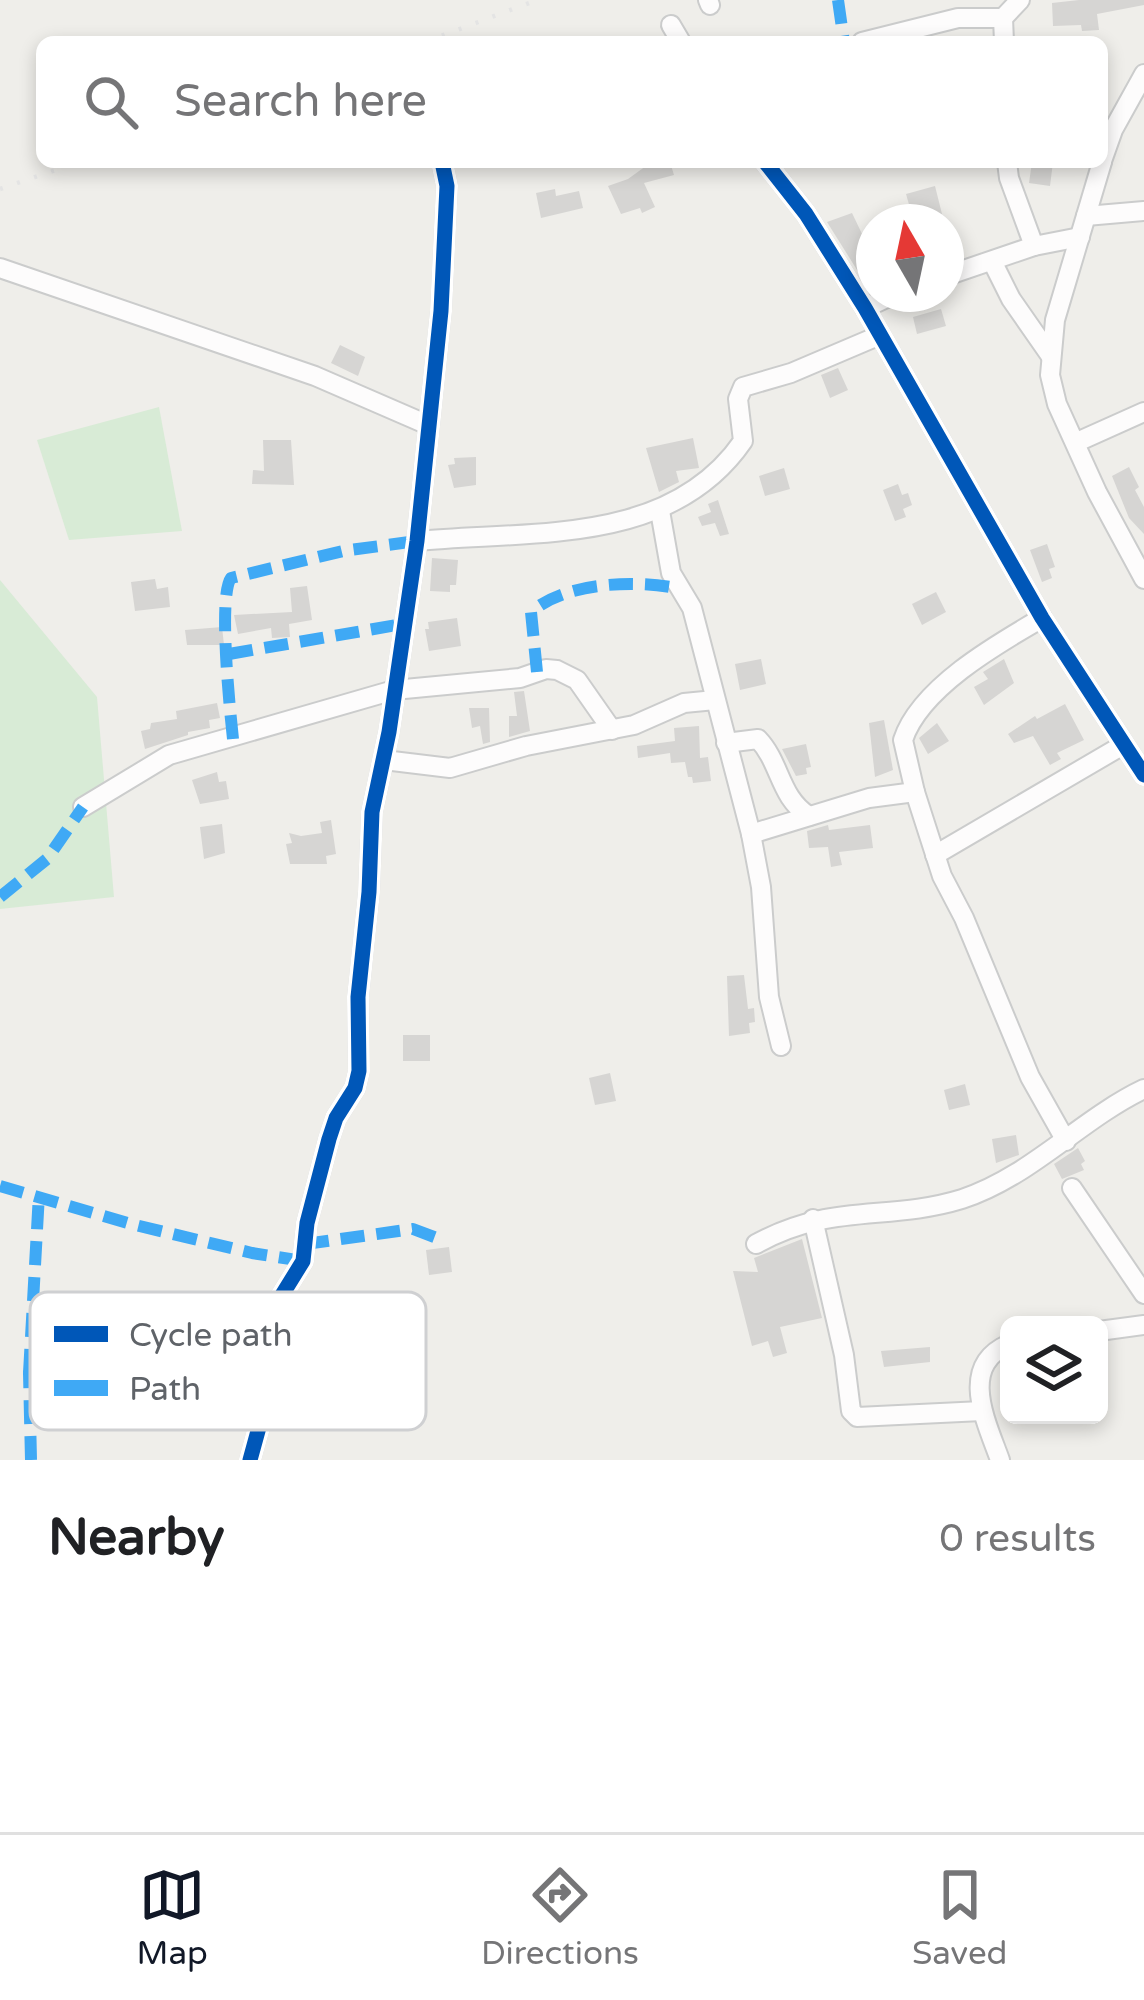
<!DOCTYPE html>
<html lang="en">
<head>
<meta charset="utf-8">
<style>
	:root { --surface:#fff; --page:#f2f2f2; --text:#202124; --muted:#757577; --line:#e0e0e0; --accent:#111827 }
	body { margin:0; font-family:"Varela Round",sans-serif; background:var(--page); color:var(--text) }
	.controls { position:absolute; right:36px; bottom:36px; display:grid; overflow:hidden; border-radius:18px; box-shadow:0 6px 18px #0003 }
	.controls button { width:108px; height:108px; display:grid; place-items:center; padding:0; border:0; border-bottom:3px solid var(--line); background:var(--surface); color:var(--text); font:60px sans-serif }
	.compass { position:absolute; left:856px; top:204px; width:108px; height:108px; border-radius:50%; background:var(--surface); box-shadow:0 6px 18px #0003; rotate:351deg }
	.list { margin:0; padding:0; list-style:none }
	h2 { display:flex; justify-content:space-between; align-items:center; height:156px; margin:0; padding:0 48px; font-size:51px }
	h2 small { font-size:39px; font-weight:400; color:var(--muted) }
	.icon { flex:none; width:66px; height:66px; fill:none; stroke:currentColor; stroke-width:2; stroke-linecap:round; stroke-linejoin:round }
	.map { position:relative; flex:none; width:1144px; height:1460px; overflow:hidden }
	.search { position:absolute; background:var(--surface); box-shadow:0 6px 18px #0003; left:36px; right:36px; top:36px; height:132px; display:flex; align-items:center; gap:30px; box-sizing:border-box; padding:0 42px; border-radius:18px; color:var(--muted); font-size:45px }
	.sheet { height:372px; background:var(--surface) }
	nav { display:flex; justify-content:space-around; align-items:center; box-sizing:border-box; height:168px; border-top:3px solid var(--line); background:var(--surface); font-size:33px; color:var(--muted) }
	nav a { display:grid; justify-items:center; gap:6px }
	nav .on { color:var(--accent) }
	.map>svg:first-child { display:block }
	.green { fill:#d8ebd6 }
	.building { fill:#d6d5d3 }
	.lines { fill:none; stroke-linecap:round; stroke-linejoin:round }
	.minor-casing { stroke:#cbcccc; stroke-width:22 }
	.minor { stroke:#fdfcfc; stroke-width:18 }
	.rail { stroke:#e4e4e4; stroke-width:4.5; stroke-dasharray:3 15; stroke-linecap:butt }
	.quiet { stroke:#3fa9f5; stroke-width:12; stroke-dasharray:24 12; stroke-linecap:butt }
	.cycleway-casing { stroke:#fff; stroke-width:22 }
	.cycleway { stroke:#0057b8; stroke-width:15 }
	.key { fill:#fff; stroke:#cfd0d2; stroke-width:3 }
	.key-label { font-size:33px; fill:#5f6368 }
</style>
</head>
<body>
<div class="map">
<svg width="1144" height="1460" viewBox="0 0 1144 1460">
	<rect width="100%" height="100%" fill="#efeeea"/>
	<g class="green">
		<polygon points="159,407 182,531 69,540 37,440"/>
		<polygon points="0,580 97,697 114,897 0,909"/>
	</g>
	<g class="building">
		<polygon points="1079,0 1144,0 1144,5 1097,14 1099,30 1082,31 1081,25 1053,26 1052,3"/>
		<polygon points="645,162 670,162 674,175 644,183 655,207 642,213 640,208 621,214 608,186 628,179 646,166"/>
		<polygon points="1032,162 1053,162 1050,186 1029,183"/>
		<polygon points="935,186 944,222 914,222 906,194"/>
		<polygon points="555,189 556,196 579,191 583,208 541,218 536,193"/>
		<polygon points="852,213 874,259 874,287 869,289 827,222"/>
		<polygon points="941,309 946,326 917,334 913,317"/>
		<polygon points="340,345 365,357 358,376 331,363"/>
		<polygon points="838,368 848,390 830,398 821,375"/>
		<polygon points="693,438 699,468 676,471 679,482 659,492 646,448"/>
		<polygon points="263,440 291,440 294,485 252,484 253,470 264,471"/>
		<polygon points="476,457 476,485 454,488 448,465 455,464 454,458"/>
		<polygon points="1129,467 1139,487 1135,490 1144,507 1144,534 1129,518 1112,476"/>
		<polygon points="784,468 790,489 765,496 759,476"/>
		<polygon points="898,484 902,495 908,493 912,505 903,509 906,517 895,521 883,490"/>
		<polygon points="718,500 729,534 720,536 715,523 702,526 698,517 711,512 708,504"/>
		<polygon points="1047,544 1055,567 1049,569 1052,578 1042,582 1030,550"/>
		<polygon points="432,558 458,560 456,585 450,585 450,592 430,591"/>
		<polygon points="155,579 157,589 168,587 170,607 135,611 131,582"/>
		<polygon points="307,586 312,620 289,624 290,637 272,638 271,628 238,634 234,615 292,612 290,588"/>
		<polygon points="936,592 946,612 922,625 912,604"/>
		<polygon points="457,618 461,646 429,651 425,629 429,629 428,622"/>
		<polygon points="222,627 224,645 187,645 185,630"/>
		<polygon points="761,659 766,684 740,690 735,664"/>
		<polygon points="1004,659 1014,683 984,705 974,687 988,679 983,672"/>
		<polygon points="524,691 530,731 509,737 509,716 517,716 514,692"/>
		<polygon points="217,703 220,718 209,720 210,728 188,732 188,735 145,749 141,731 150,729 151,723 177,719 176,711"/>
		<polygon points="1065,704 1084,740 1057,753 1061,759 1050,765 1033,736 1014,743 1008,734 1035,716 1037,719"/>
		<polygon points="469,708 489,708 490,742 483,744 480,726 472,728"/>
		<polygon points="884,720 893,770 875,777 869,723"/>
		<polygon points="937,723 949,741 928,754 919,738"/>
		<polygon points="699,726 700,758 708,757 711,781 693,783 692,777 688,777 685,762 671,763 670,753 638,758 637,746 675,741 674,728"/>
		<polygon points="806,744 811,767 806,768 807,774 796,776 782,749"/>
		<polygon points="217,772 219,782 226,781 229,799 200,804 192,780"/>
		<polygon points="331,820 336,854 326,856 327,864 290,864 286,844 292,843 289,833 301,836 322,833 320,822"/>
		<polygon points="222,824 225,853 204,859 200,827"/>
		<polygon points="828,825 829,830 870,825 873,848 839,852 842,865 831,867 828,847 809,848 807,831"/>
		<polygon points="744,975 748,1009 754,1008 755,1022 749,1023 750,1033 729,1036 727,976"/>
		<rect x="403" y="1035" width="27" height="26"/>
		<polygon points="610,1073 616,1101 595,1105 589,1078"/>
		<polygon points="965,1084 970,1105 949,1110 944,1090"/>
		<polygon points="1016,1135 1019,1155 996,1163 992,1139"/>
		<polygon points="1078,1148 1085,1161 1081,1164 1084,1170 1062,1179 1054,1164"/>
		<polygon points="802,1239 822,1318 780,1327 787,1353 773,1357 768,1341 752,1346 733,1271 758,1272 754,1258"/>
		<polygon points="449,1247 452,1272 429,1275 426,1250"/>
		<polygon points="930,1347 930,1362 884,1367 881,1351"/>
	</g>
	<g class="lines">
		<g class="minor-casing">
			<g id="minor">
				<polyline points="708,0 710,5"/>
				<polyline points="671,25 681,42"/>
				<polyline points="862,42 958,18 1003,18"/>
				<polyline points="1004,42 1003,18 1020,0"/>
				<polyline points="1102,161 1113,130 1144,74"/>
				<polyline points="765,162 806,214 865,308 1042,618 1144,775"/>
				<polyline points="1007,162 1009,178 1034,246"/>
				<polyline points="1102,162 1055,320 1050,375 1057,404 1097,492 1144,579"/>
				<polyline points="1086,216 1144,211"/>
				<polyline points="992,261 1011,299 1050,355"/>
				<polyline points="0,268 315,376 428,425"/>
				<polyline points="946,276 1034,246 1080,237"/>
				<polyline points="865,308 895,294"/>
				<polyline points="1077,442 1144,412"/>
				<polyline points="660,511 671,573 692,608 751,834 761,887 769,997 781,1046"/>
				<path d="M417,541C530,530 670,547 743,441L738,399L743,387L791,373L878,336"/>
				<path d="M726,743L758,739C781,763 779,797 809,816"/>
				<polyline points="384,760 450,768 526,746 634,725 684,703 715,700"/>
				<path d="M915,792L903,740C920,688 997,644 1042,618"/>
				<polyline points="83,807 169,755 394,690 520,678 546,669 557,670 577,680 612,730"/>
				<polyline points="751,834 869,798 915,792 942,876 964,918 1030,1077 1066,1141"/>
				<polyline points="935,855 1123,745"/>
				<polyline points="1072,1188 1144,1294"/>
				<polyline points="813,1219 844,1355 851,1411 857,1417 982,1411"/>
				<path d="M756,1244C832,1202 887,1222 962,1199C1030,1177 1081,1119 1144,1089"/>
				<polyline points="1099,1331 1144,1325"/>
				<polyline points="250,1460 264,1409 274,1308 303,1261 307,1223 329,1139 336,1118 355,1088 359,1071 358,997 369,892 372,812 389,732 417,541 441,311 447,186 442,162"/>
				<path d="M1000,1460C986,1421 958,1366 1009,1344"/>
			</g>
		</g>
		<use href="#minor" class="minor"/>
		<g class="rail">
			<polyline points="425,42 537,0"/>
			<polyline points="0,189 79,162"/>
		</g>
		<g class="quiet">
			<polyline points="838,0 844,42"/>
			<polyline points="229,654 403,624"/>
			<path d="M537,672L531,612C566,582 633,580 677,588"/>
			<path d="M233,739C230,711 218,596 231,578L343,551L417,541"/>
			<polyline points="0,897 47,859 83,807"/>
			<polyline points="0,1186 131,1224 252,1253 303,1261"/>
			<polyline points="305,1244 413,1229 437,1238"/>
			<polyline points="29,1373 39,1194"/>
			<polyline points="31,1460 29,1373 265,1395"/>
		</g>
		<g class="cycleway-casing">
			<g id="cycleway">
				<polyline points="765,162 806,214 865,308 1042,618 1144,775"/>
				<polyline points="250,1460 264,1409 274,1308 303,1261 307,1223 329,1139 336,1118 355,1088 359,1071 358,997 369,892 372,812 389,732 417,541 441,311 447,186 442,162"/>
			</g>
		</g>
		<use href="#cycleway" class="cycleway"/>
	</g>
	<rect x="30" y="1292" width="396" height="138" rx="18" class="key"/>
	<rect x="54" y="1326" width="54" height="16" fill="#0057b8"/>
	<rect x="54" y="1380" width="54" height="16" fill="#3fa9f5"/>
	<g class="key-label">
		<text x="129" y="1346">Cycle path</text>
		<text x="129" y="1400">Path</text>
	</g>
</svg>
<div class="controls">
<button><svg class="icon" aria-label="layers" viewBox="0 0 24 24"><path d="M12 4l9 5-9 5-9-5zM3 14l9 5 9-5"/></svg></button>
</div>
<svg class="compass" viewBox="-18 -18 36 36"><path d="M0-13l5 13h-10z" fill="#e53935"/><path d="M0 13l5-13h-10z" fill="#757577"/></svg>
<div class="search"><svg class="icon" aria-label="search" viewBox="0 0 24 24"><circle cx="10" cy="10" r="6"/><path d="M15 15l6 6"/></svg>Search here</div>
</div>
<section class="sheet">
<h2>Nearby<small>0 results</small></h2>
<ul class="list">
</ul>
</section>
<nav>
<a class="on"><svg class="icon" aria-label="map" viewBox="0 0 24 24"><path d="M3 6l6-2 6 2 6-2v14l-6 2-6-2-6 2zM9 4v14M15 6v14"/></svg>Map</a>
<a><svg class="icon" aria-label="directions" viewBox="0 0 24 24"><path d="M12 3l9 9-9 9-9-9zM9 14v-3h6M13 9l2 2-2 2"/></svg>Directions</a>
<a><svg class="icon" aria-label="saved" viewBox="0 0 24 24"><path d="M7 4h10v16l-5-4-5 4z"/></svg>Saved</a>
</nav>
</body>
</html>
